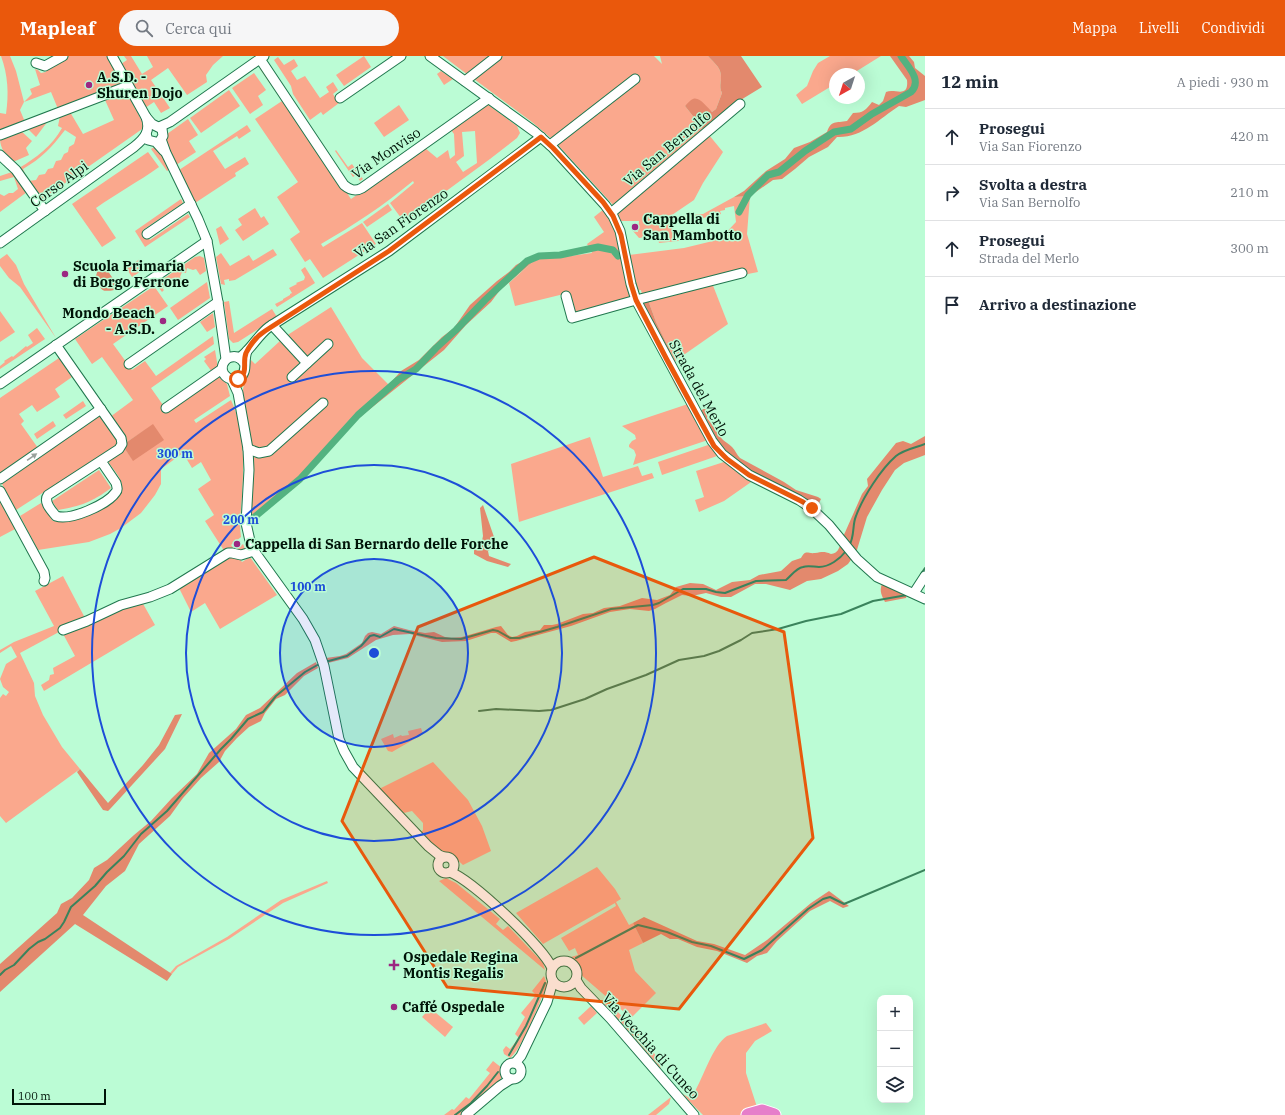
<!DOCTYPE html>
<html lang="it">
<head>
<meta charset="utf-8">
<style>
	:root { --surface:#fff; --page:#f6f6f7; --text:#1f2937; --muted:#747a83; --line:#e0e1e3; --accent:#ea580c }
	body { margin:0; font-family:"IBM Plex Serif",serif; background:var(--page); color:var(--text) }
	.controls { position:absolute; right:12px; bottom:12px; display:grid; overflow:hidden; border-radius:8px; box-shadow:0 4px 16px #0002 }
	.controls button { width:36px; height:36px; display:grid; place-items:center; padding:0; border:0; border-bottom:1px solid var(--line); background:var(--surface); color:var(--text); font:20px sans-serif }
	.compass { position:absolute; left:829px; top:12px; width:36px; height:36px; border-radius:50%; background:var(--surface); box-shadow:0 4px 16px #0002; rotate:219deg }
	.scale { position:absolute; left:12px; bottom:10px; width:94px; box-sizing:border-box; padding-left:4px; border:2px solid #001408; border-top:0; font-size:11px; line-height:14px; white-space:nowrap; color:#001408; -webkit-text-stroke:3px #bbfcd5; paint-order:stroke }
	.stop { position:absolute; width:12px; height:12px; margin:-9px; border:3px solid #ea580c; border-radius:50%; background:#fff }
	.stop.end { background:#ea580c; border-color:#fff; box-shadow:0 1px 4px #0008 }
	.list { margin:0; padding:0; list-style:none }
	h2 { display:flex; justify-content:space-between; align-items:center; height:52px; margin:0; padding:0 16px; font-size:17px }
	h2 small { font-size:13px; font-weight:400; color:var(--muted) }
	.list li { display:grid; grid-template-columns:26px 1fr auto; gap:12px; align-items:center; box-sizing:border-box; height:56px; padding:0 16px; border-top:1px solid var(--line) }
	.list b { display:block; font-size:15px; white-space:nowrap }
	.list p { margin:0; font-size:13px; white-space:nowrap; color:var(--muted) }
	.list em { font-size:13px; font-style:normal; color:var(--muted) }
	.icon { flex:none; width:22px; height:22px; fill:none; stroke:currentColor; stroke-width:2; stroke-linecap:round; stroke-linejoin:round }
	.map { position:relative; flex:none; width:925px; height:1059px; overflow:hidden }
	header { display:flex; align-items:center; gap:24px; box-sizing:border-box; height:56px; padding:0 20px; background:var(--accent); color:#fff }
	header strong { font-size:19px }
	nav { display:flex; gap:22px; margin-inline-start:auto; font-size:14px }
	.search { width:280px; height:36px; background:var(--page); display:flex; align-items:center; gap:10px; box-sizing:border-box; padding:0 14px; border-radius:22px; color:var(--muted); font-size:15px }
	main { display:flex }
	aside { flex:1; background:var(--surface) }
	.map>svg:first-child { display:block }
	.green { fill:#faa88d; fill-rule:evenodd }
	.forest { fill:#e3896d }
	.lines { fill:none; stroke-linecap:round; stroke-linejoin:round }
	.stream { stroke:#3a835c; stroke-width:2 }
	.canal { stroke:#53b280; stroke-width:7 }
	.minor-casing { stroke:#20774e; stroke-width:11 }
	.highway-casing { stroke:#fff; stroke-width:15 }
	.minor { stroke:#fff; stroke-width:9 }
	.highway { stroke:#e67eca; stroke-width:13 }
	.oneway { fill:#99a19c }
	.route { stroke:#ea580c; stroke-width:5 }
	.marked { fill:#e8590c; fill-opacity:0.2; stroke:#e8590c; stroke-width:3; stroke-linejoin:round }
	.ring { fill:none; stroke:#1d4ed8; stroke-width:2 }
	.poi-dot { fill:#9c2782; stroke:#bbfcd5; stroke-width:1.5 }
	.labels { text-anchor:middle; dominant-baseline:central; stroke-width:3; stroke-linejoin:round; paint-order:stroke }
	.poi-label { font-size:14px; font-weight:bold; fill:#001408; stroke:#bbfcd5; text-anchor:start }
	.street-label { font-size:14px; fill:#001408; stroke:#bbfcd5 }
	.centre { fill:#1d4ed8; stroke:#bbfcd5; stroke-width:2 }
	.ring-label { font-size:12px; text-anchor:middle; font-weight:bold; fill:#1d4ed8; stroke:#bbfcd5; stroke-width:3; stroke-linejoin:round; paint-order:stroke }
</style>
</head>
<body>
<header>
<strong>Mapleaf</strong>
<div class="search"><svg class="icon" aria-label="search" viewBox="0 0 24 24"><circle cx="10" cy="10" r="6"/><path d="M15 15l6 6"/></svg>Cerca qui</div>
<nav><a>Mappa</a><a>Livelli</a><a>Condividi</a></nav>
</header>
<main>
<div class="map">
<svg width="925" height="1059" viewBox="0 0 925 1059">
	<rect width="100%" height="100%" fill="#bbfcd5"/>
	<g class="green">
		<path d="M1,0H10L16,15L24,46L32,38L30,33L40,29L35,13L38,14L41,17L46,16V13L67,0H108L122,28L58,53L51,36L24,46L20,54L25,66L0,75V57L6,58C9,38 8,19 1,0Z"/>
		<polygon points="124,0 131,0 142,18 153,11 147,0 223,0 213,9 206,19 207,26 187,39 168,12 151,24 170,52 161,57 154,46 145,52 121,8 127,4"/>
		<polygon points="364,0 371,11 344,30 336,19"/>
		<polygon points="443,0 492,0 468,19"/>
		<path d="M503,0H654L662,8L660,0H708C712,5 718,9 720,15C723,23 718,30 722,37L716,53L712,56L699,44L685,50L704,74L614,150L557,88L639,24L636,19L552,83L532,66L474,23Z"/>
		<polygon points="830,0 881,0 852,18 835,18 835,28 802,48 796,39 807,30 813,15 818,7"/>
		<polygon points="278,1 284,9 294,3 298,10 291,15 297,24 305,20 320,42 329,36 326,31 333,26 338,34 333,38 339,47 323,59 321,56 310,64 293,38 291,30 274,4"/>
		<path d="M262,11L351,143L425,92L437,102L448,94L450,103L455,99L454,78L451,74L487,48L517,70L520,77L517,82L490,103L404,166L390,147L414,127L413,125C383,150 354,169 321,188L323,191L362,167L376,188L323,222L310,203L305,206L290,183L300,176L277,141L298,126L255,63L282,45L260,13ZM475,75L477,107L463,116L456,106L464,100L462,76Z"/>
		<polygon points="441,15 453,23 444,29 437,18"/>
		<polygon points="254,17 266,34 258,40 263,49 250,58 232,32"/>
		<polygon points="229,34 240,50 201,77 190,62"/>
		<path d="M126,35L145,71L41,144L19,112C36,102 52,90 62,72L58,70L60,60L70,56L83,78L114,64L105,44ZM65,74L76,81L74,88L69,91L68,96L64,98L61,104L56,105L53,112L48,113L45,118L39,119L36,124L28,125L23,113C42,102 52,91 65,74Z"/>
		<polygon points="399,49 409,64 384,81 374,67"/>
		<polygon points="188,63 198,79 189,85 196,96 176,109 167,90 167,78"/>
		<polygon points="48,65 36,81 27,72"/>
		<polygon points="247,69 251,75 239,83 237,80 213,95 225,113 245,101 249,108 235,117 236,120 195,147 179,114"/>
		<path d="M21,75L32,85L26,92L29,99L13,106C6,100 0,92 0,83Z"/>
		<polygon points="709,79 723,96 703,127 694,144 669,161 703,158 734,141 750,140 747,178 758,216 642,239 641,234 636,235 629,199 684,192 717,184 722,181 736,166 734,150 725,152 725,154 720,155 721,158 685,166 684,163 671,164 674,180 695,175 697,183 659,187 657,179 639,182 633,175 638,176 639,165 618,165 615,159"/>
		<polygon points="156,90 159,91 170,113 167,115 151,93"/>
		<polygon points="336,94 348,111 352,108 363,123 360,125 356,119 353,121 335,95"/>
		<path d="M148,96L159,111C138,126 117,137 96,152L116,182L102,191L72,148Z"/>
		<polygon points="12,116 27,136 0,156 0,138 4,140 9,137 13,137 18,133 14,121 0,125 0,120"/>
		<polygon points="181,143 183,147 143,174 150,184 188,158 190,161 145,191 135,175"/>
		<polygon points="388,148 392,154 367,171 363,166"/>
		<polygon points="255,152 261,162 264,160 269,168 243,185 235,174 242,169 238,163"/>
		<polygon points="604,153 615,171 629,236 629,242 574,260 568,237 515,250 509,227 536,203 563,201 592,197 587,188 604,176 594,161"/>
		<polygon points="221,170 229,183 220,189 216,173"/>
		<polygon points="273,193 277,199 235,224 229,225 229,223 224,224 225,229 221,228 216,201 221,197 230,210 249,199 253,205"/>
		<polygon points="7,198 16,209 24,228 56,282 20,231 9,222 0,210 0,203"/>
		<polygon points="200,200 204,202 206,215 200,219 196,213 193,214 187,212 186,217 182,216 180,221 181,223 176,226 175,225 170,224 169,228 164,227 163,233 164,234 162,236 156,228 195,201"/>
		<polygon points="140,203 146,212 132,221 126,212"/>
		<polygon points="305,211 315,227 277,251 275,248 283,244 283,243 290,239 290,238 292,237 289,232 297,228 296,227 304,224 305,221 301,214"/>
		<polygon points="207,226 210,242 178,264 170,252"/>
		<polygon points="712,227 728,268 675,305 656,266 648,244"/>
		<path d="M154,230L168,250L113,288L132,314L145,305L156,320L213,280L214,288L151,332L163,349L161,351L164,355L218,320L227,328L230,340L194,364L196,367L231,344C245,374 244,407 242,440C241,454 239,468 241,481L231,489L235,494L243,488L246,495L222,496L223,493L205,465L214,459L198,433L211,424L201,406L192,412L183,397L161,413V428L155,439L141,457L121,472L110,478L89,486L38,494L20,460L41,447L53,465C61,466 70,465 78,463C90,460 122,445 122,432C123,423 112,412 107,404L125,393L133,404L153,369L127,386L110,361L133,344L102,301L92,308L75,283Z"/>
		<polygon points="229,245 234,277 272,253 277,261 238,286 233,287 229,283 224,246"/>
		<path d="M331,251L362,302L389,329L301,425L249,468L252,410V397L262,400L271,397L317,355L323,354L326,351L321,345L268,393L261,395L251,392L242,335H243C243,328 247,325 248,318C250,313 249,309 251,304L255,308L281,284L302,307L288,321L291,325L331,288L327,284L307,303L286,280Z"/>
		<polygon points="0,255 15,276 0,286"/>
		<polygon points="213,257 215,271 207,276 200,266"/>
		<polygon points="37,272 45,283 0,313 0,310 5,306 4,305 12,300 13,301 26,290 27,291 33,287 28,279"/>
		<polygon points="215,294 218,312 212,316 204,305 206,303 204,301"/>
		<polygon points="59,302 72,321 55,333 60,341 37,356 32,349 19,358 24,365 21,368 38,392 0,418 0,342"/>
		<path d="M667,309L708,384L633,409L636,399L634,394L629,391V389L632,385L636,383L635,379L622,370L688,348C680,341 670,320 667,309Z"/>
		<polygon points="83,345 86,350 66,363 63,359"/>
		<polygon points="100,359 117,384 117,389 16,454 2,428"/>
		<polygon points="53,365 56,370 37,383 34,378"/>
		<polygon points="590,381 603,421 638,410 642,420 652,417 654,422 519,466 511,408"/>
		<polygon points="711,388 720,399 662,419 658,406"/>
		<polygon points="727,405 754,424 724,445 699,456 695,444 704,441 696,415"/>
		<path d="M99,414L111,432C92,446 81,450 58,454L52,445Z"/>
		<polygon points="0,441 17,472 0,481"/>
		<polygon points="238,501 242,506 250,501 277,539 220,573 205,547 191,556 179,532 224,502"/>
		<polygon points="63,520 85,562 20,597 34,627 35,640 43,659 62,691 80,713 6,767 0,760 0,642 3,638 6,640 9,636 3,631 0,623 6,608 17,601 11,590 0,597 0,594 14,586 54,570 35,535"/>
		<polygon points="142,546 155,569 44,635 41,629 49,624 50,619 54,618 53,612 75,600 62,576 119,553"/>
		<polygon points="421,672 423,678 392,696 388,695 381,683 393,678 394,682 401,679 402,680 409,679 408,675"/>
		<polygon points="433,706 468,744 482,770 491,795 463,809 450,797 444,797 439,793 420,777 423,774 423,767 412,755 404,757 379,733"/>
		<polygon points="597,811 615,833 621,843 616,846 629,869 633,867 643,887 629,894 635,915 656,937 631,962 580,918 577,908 571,901 578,899 575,892 569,895 561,882 616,850 615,847 543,888 516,857"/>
		<polygon points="446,822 456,827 500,863 496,868 503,874 508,870 543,907 545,914 439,825"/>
		<polygon points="327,825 328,827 283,847 229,883 178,911 172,918 170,917 176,910 227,881 281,844"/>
		<path d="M544,920L547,928C542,942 521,995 510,1002L504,998L503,994L506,990L510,993L519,982L515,978L525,961L521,957L536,939L532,935Z"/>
		<path d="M606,945C621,959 659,993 661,1014L623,969L602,946Z"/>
		<polygon points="591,950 597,957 584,969 578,962"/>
		<polygon points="430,952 453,971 445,981 422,961"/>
		<path d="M766,967L772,975L755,985L746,997V1017L757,1051L740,1059H703L681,1037L688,1041L694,1037C703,1022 713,989 727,980Z"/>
		<polygon points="493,1005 502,1012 502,1021 491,1035 462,1059 444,1059 452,1053 454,1054 466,1041 469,1043 490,1017 486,1014"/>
		<polygon points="671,1041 669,1048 656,1059 648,1059"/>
	</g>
	<g class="forest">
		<path d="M708,0H741L762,31L739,45L704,74L685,50C687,48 690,44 693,43C699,40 708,52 712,56L716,53L722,37C718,30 723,23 720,15C718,9 712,5 708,0Z"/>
		<path d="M890,0H909L914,6L915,12L925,20V44L906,51L899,50C879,63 862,82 837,81L828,91L809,101L795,113L782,123L773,124L750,140L734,141L744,135L766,115L785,103L794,92L810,86L827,76C831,64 836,67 847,65L853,57C863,57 866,54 872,46L879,49L883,45L886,36C895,32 909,43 907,24Z"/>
		<polygon points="536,203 500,234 491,246 466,269 444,294 360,361 401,315 419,304 442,281 454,272 470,249 497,225 509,216 516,209 525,204"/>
		<path d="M103,208L116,227V231L114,234C98,237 103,232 95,223L99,210Z"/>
		<polygon points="648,244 656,266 675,305 692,346 644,249 644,246"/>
		<path d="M709,350L708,354L707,362L713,370L718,374C720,385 725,384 732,391C735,394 737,399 740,402L784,426L796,434L818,441L821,443L819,447L813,450L753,420L722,395L698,356Z"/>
		<polygon points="153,368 164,384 133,405 125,393 127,386"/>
		<polygon points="925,380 925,399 904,407 895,414 882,434 867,461 856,497 843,481 862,438 868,430 867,423 896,387 903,385 911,388"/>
		<polygon points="483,449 494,481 493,492 488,495 489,500 511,508 508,511 487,505 474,498 474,493 480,494 483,480 480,452"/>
		<path d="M841,486L853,501L848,508L838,515L821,523L807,525L790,534L766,528H755L731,541H721L706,537L692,540L682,539L666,547L655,553L649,555L630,553L610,556L571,570L516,585L511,586L496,577H491L466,585L442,586L410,578L393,579L376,584L348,602L328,607L326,602L340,600L346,598L362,587L365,580L368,577L372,576L381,578L394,570L409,574L425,577L434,576L445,581L451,582L462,581L496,571L501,570L508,579L512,581L517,580L525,576L540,574L544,569H552L557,568L583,558L593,557L604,552L620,550L642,542L657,544L670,539L676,531L690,527L703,528L716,534L732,526L750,524L759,519L781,515L792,505L801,502C806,493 807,498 815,497C822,496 824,495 831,498C838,497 839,493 841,486Z"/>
		<path d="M882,528L907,537L906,542L885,546C882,540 879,535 882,528Z"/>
		<polygon points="316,606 318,612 304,620 285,639 276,643 265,657 261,665 249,671 237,682 225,695 219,706 201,722 183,742 170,760 139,788 125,815 106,830 83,859 172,918 167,925 75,868 0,936 0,908 57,857 61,848 72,842 89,824 94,812 107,804 134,779 151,765 172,742 197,718 209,697 236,673 246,659 260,652 297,617"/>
		<polygon points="182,658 165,693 111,752 108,755 103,754 77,716 80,713 108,747 143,709 159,689 175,659"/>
		<polygon points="829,835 849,850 843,852 830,845 810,855 777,885 767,897 757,900 747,907 717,895 697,891 678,883 670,883 661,878 643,887 633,867 644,861 697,885 714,888 745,899 767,884 811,847"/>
	</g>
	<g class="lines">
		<g class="stream">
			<path d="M849,490C855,480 852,469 856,460C863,441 881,413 896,400C905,393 915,392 925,388"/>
			<polyline points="921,518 925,512"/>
			<path d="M325,606L347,600L361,590L370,580L374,579L380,581L394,573L436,582L461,583L493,574L498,575L510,582H519L557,571L611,553L653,549L659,547L683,533H706L716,536L725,537L756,525L786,524C791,520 796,512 803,511C808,509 814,511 819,511C829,511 840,503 846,495"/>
			<polyline points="479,655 496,653 539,655 551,654 585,643 607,633 646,619 679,604 704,600 719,595 741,584 752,577 778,573 806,565 841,558 873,545 907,539"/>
			<polyline points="576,902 638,869 667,876 692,886 711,890 744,903 762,894 808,853 823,843 830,841 844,848 925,814"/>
			<polyline points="0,919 5,914 14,909 29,893 38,886 45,883 60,872 64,866 71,851 95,830 107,816 124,800 141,778 167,755 221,693 231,683 248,663 263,656 276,640 305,616 321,607"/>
			<polyline points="509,999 526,970 545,927"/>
			<polyline points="455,1059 471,1047 487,1030 498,1016"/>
		</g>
		<g class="canal">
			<path d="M739,156L748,139L768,119L779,116L805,95L834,76L851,73L872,58L911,36C923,24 907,10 901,0"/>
			<polyline points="251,464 300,423 358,359 398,324 416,313 436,292 456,274 485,244 527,205 539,200 560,199 598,191 613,194 618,200"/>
		</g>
		<g class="minor-casing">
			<g id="minor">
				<polyline points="430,0 535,76 553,92 605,149 613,160 620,175 631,228 636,244 712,385 722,398 749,419 799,444 811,452 829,469 857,503 877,521 925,543"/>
				<path d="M260,3L344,129C350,134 355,136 362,132L489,42"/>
				<polyline points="36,7 45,10 63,0"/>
				<polyline points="465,25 497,0"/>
				<polyline points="340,42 401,0"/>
				<polyline points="146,61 152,68 162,73 163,80 161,83 166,97 198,163 207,185 218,246 226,303"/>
				<polyline points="159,71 170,66 264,0"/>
				<polyline points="146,78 148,84 156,86 164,95"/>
				<polyline points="0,79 128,30"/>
				<polyline points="550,89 635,23"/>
				<polyline points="0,99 16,114 45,155"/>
				<polyline points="611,157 740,48"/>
				<polyline points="147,178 191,148"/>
				<path d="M0,187L134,91C145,82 151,75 146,61L112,0"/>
				<polyline points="566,240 572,262 636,244 742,217"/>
				<polyline points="272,269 307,307"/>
				<path d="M56,289L121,382L122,388L119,393L48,439C43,446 51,454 56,460C70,465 107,449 116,436C118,434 117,431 116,427L101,405"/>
				<path d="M239,302C250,295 257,280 269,271L389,195L541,81"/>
				<path d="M244,307C240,301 235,299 228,302C215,312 226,328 240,322C248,315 243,305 247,295"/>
				<polyline points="129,308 218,246"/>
				<polyline points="292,321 328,288"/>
				<polyline points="232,324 238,337 248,393 249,414 246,467 250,485 254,495 303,563 315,584 324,610 339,683 344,695 353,711 428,790 439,799 444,801"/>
				<polyline points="0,328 207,185"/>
				<polyline points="166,352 222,313"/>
				<polyline points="248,393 259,397 269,395 323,347"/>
				<polyline points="0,423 101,353"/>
				<polyline points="0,435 44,516 45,522 44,525"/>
				<polyline points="914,537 925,520"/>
				<polyline points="63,574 87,565 121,549 150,541 170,533 228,497 232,497 241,499 254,495"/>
				<circle cx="446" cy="809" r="8"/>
				<path d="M450,816C472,824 543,891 552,912"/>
				<circle cx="564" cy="918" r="13"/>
				<polyline points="576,924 581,932 610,962 694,1059"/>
				<circle cx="513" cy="1015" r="8"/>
				<polyline points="515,1007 521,1000 547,946 553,925"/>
				<polyline points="466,1059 500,1030 511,1023"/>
			</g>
		</g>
		<g class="highway-casing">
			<polyline id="highway" points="748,1059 762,1055 774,1059"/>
		</g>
		<use href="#minor" class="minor"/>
		<use href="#highway" class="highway"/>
	</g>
	<defs><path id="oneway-solid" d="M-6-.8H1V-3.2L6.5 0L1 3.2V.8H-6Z"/></defs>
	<use class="oneway" href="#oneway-solid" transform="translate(32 401) rotate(-35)"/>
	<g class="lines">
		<path class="route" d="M238,323C249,317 242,307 246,297C250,289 257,280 265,275L389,195L541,81L553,92L603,146L613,160L621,179L631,228L636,244L666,302L714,390L727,403L749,419L803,446L812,452"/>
	</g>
	<path class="marked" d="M594,501L784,576L813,782L679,953L447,931L342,765L418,571Z"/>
	<circle cx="374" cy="597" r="94" fill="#1d4ed8" fill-opacity=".12"/>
	<g class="ring">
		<circle cx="374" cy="597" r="94"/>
		<circle cx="374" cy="597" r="188"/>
		<circle cx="374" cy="597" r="282"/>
	</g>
	<g class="poi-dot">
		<circle cx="89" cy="29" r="4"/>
		<circle cx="635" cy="171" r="4"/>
		<circle cx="65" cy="218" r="4"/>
		<circle cx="163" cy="265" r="4"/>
		<circle cx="237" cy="488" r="4"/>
		<path d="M392 903h4v4h4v4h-4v4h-4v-4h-4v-4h4z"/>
		<circle cx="394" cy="951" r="4"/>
	</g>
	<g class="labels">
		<g class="poi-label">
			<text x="97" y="21">A.S.D. -<tspan x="97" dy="16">Shuren Dojo</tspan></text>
			<text x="643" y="163">Cappella di<tspan x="643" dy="16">San Mambotto</tspan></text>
			<text x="73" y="210">Scuola Primaria<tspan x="73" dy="16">di Borgo Ferrone</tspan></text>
			<text x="155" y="257" text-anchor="end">Mondo Beach<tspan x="155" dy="16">- A.S.D.</tspan></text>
			<text x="245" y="488">Cappella di San Bernardo delle Forche</text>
			<text x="403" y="901">Ospedale Regina<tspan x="403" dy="16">Montis Regalis</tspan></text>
			<text x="402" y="951">Caffé Ospedale</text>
		</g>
		<g class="street-label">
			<text transform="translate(667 92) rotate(-40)">Via San Bernolfo</text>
			<text transform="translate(386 97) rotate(-34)">Via Monviso</text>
			<text transform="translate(59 128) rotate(-36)">Corso Alpi</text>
			<text transform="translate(401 167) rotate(-35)">Via San Fiorenzo</text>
			<text transform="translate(699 332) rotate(61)">Strada del Merlo</text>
			<text transform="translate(651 990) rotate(48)">Via Vecchia di Cuneo</text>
		</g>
	</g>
	<circle cx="374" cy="597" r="6" class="centre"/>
	<g class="ring-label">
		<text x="175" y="402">300 m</text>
		<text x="241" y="468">200 m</text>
		<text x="308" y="535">100 m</text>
	</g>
</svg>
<div class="controls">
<button>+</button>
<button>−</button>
<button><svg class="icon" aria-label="layers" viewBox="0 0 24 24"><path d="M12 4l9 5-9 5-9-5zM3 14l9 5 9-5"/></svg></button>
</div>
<svg class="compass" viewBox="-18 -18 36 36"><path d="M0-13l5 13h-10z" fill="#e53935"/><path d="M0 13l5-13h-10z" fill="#747a83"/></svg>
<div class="scale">100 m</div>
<div class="stop" style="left:238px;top:323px"></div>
<div class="stop end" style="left:812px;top:452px"></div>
</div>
<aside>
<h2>12 min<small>A piedi · 930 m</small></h2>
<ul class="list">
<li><svg class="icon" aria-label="ahead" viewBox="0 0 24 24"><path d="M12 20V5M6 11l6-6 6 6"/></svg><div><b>Prosegui</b><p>Via San Fiorenzo</p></div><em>420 m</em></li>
<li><svg class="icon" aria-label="right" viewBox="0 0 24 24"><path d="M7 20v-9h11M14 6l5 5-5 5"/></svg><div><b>Svolta a destra</b><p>Via San Bernolfo</p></div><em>210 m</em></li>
<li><svg class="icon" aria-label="ahead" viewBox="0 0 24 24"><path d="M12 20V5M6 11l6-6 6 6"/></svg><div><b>Prosegui</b><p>Strada del Merlo</p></div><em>300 m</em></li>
<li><svg class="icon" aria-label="arrive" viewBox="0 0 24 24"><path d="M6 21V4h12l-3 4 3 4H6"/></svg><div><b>Arrivo a destinazione</b></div></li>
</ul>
</aside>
</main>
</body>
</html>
